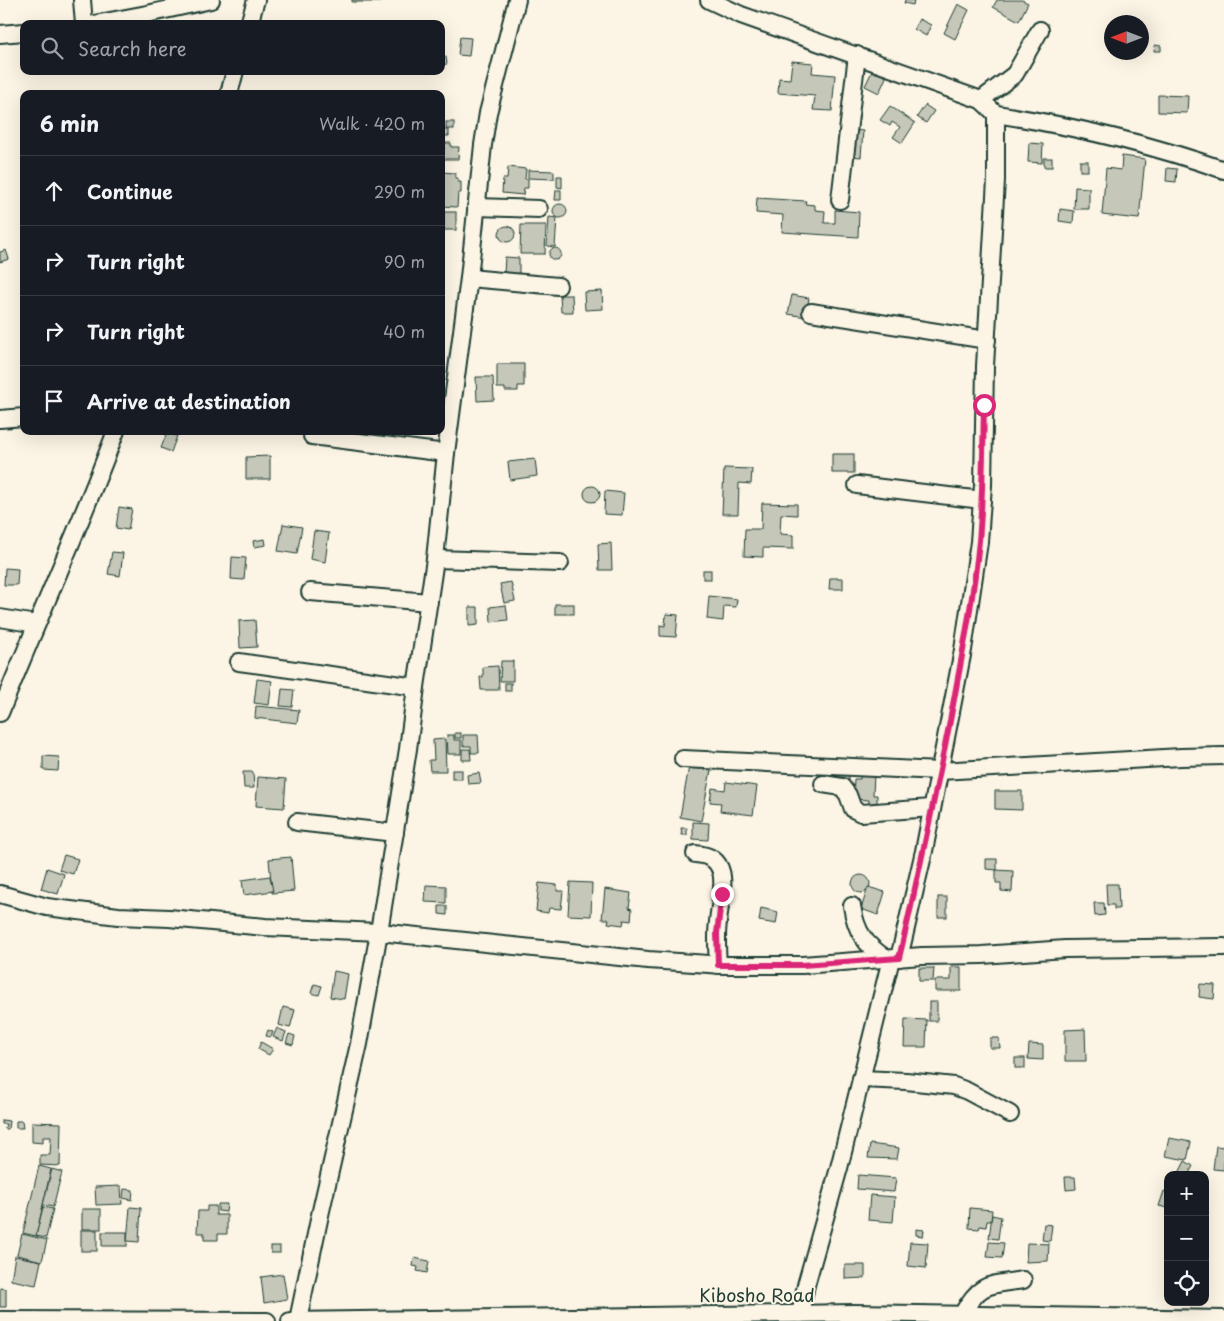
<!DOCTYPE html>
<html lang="en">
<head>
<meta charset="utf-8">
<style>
	:root { --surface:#171b24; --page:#20242c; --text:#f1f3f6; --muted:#9ea1a6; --line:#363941 }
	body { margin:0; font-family:"Playpen Sans",sans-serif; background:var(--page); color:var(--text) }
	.controls { position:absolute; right:15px; bottom:15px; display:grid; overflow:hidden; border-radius:10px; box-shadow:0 5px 20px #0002 }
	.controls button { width:45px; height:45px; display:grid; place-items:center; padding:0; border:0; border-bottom:1px solid var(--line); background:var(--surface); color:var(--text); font:25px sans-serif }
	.compass { position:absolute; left:1104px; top:15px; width:45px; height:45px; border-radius:50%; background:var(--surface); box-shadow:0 5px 20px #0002; rotate:270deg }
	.stop { position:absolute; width:15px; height:15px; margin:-11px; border:4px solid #db2777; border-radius:50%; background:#fff }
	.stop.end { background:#db2777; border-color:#fff; box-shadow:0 1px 5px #0008 }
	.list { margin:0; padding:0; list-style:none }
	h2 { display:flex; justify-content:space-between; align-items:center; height:65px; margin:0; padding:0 20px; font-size:21px }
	h2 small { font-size:16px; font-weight:400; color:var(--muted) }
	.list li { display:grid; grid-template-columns:32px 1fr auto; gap:15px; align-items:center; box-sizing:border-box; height:70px; padding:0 20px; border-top:1px solid var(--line) }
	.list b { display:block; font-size:19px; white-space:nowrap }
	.list em { font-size:16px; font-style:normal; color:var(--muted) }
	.icon { flex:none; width:28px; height:28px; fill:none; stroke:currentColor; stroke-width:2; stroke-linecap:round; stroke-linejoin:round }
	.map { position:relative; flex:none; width:1224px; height:1321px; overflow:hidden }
	.search { position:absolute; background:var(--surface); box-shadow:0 5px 20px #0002; left:20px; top:20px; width:425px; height:55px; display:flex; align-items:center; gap:12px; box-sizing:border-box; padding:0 18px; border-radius:10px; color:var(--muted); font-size:19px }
	.panel { position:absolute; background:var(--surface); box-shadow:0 5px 20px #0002; left:20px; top:90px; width:425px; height:345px; border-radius:10px }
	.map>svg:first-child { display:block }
	.building { fill:#c5c7b9; stroke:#1f3d34 }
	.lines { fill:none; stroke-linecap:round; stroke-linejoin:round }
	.minor-casing { stroke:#1f3d34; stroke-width:20 }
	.minor { stroke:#fcf5e5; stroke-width:16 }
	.route { stroke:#db2777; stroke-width:6 }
	.labels { text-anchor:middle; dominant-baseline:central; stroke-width:4; stroke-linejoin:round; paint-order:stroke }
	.street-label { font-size:18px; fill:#1f3d34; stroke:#fcf5e5 }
</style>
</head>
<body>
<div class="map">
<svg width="1224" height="1321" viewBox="0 0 1224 1321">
	<rect width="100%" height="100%" fill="#fcf5e5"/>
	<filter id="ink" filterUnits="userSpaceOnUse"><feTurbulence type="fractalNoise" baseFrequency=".02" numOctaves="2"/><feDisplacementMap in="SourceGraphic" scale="10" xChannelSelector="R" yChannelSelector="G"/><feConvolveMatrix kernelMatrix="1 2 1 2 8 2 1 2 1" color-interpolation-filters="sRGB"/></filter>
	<g filter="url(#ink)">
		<g class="building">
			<rect x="352" y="0" width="28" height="2"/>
			<polygon points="905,0 914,0 913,5 904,3"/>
			<polygon points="997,0 1022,0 1028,3 1019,21 993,7"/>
			<polygon points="958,4 969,10 955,39 944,33"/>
			<polygon points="919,19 931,25 926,36 914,29"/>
			<polygon points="460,37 471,38 469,56 458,55"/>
			<polygon points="1155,45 1161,46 1161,51 1154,51"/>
			<polygon points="446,57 447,64 441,65 441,58"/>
			<polygon points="792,61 813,63 812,73 835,75 832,111 813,110 815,96 778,93 779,78 790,79"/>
			<polygon points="874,67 888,73 879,93 865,86"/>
			<polygon points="1158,95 1188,96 1187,113 1158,112"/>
			<polygon points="925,105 934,111 926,123 917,117"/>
			<polygon points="890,106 915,123 902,143 893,137 900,127 892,122 890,126 880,120"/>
			<rect x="446" y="122" width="8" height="7"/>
			<polygon points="441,127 444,127 444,130 449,130 449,136 445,136 444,150 441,149"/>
			<polygon points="852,130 863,131 861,157 850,156"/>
			<polygon points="445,143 451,143 451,147 459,147 458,159 442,159"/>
			<polygon points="1029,143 1043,144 1042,163 1028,162"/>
			<polygon points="1122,156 1145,159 1139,219 1102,215 1106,168 1121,170"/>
			<rect x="1044" y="158" width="8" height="9"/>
			<rect x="1080" y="161" width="8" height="10"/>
			<polygon points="508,167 526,169 525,179 528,179 528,188 524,188 523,195 502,193 503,179 507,179"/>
			<polygon points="1167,168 1177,169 1176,182 1166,181"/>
			<polygon points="528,170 554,171 554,179 528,178"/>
			<polygon points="441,172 455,173 455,178 458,178 458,182 461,182 461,193 458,193 457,207 441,206"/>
			<polygon points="557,176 562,176 562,188 557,187"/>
			<polygon points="1075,187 1089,188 1089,209 1074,209"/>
			<polygon points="556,190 561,190 561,200 555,200"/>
			<polygon points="757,198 806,201 805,204 815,205 815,210 825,211 824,223 835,223 835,210 859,212 858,237 782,232 783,215 756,213"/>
			<circle cx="560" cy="211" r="7"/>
			<polygon points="1060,209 1074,211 1073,223 1059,221"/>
			<rect x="444" y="212" width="12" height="18"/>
			<polygon points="549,217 557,218 555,247 547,246"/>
			<polygon points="521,225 546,225 545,254 520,254"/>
			<circle cx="507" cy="234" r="8"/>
			<circle cx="555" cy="254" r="6"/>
			<polygon points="6,250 9,259 0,262 0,252"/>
			<polygon points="505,257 519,258 519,274 504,273"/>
			<polygon points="602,291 603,309 585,310 584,292"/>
			<polygon points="560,295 572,295 573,312 561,312"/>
			<polygon points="792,295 809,298 806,317 788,314"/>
			<polygon points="497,364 524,364 524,386 518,386 518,391 505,391 505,388 497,388"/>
			<polygon points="476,377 493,377 494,400 477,401"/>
			<polygon points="167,433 177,436 171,452 161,448"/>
			<rect x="832" y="454" width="22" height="19"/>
			<polygon points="270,456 270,479 246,479 246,457"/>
			<polygon points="535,459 537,476 510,480 508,462"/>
			<polygon points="724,468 752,469 751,484 739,483 738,514 722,514"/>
			<circle cx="592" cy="494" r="8"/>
			<polygon points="605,491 624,493 622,515 604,514"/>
			<polygon points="762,503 797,504 797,515 781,514 780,534 793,535 793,549 763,548 763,557 744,556 745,529 761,529"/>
			<polygon points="119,507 132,509 128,530 116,528"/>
			<polygon points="283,524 302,527 297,554 278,551"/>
			<polygon points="314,531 329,533 325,562 310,559"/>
			<polygon points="265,539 266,545 254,547 253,541"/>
			<polygon points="611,543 612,570 599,570 598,544"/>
			<polygon points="112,552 123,553 120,576 108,574"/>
			<polygon points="232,557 246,558 244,580 231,579"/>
			<polygon points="5,568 18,569 17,585 4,585"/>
			<rect x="703" y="570" width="8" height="9"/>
			<polygon points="830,578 843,578 843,589 829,589"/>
			<polygon points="511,582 515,601 504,603 500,584"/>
			<polygon points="709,596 737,599 736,607 724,606 723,621 707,619"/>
			<rect x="555" y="604" width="19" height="10"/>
			<polygon points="506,605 508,620 491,622 490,607"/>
			<polygon points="469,607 478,607 478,625 469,626"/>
			<polygon points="666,614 678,615 676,637 660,636 660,625 665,626"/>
			<polygon points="255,620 257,647 240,648 239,621"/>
			<polygon points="501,661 513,661 513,681 500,681"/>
			<polygon points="498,666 499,690 481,690 480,677 483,677 483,667"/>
			<polygon points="257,679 272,681 269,705 254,703"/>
			<rect x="505" y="683" width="6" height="8"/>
			<polygon points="282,689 294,690 292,707 280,706"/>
			<polygon points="256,706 299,710 297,723 255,718"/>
			<rect x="455" y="733" width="6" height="5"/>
			<polygon points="447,735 454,735 454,740 461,740 461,754 448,754"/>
			<polygon points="463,735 478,735 479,753 471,753 471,746 463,746"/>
			<polygon points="445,739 446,771 430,771 429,760 434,760 433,740"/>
			<polygon points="462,749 470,749 471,760 462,760"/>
			<polygon points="43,756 59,757 58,771 43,770"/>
			<polygon points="689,766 711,770 701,821 680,817"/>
			<rect x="452" y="770" width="10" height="9"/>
			<polygon points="833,771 849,771 849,783 834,784"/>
			<polygon points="243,772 253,772 254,788 244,788"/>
			<polygon points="479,773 481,783 468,784 467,775"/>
			<polygon points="860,773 874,774 873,795 877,795 877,808 869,807 869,800 853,799 854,779 860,779"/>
			<polygon points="258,777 286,779 284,808 256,806"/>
			<polygon points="726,782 757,786 753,815 720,811 721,803 710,802 712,788 725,790"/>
			<polygon points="995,791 1022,791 1022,810 995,809"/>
			<polygon points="693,822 709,823 708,840 693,839"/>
			<polygon points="681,828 687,828 687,835 682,835"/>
			<polygon points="64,855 78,859 73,874 59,870"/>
			<polygon points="291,857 294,891 272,893 269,859"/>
			<polygon points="986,859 997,859 997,870 986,869"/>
			<polygon points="47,868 64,874 58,894 41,889"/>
			<polygon points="996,870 1013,871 1012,892 1001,891 1001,883 996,883"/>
			<circle cx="861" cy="884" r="9"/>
			<polygon points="270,876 273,891 244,895 242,880"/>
			<polygon points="570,882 592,883 591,916 568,915"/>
			<polygon points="539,883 557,885 557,891 563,891 561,909 549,908 548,913 536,911"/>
			<polygon points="1106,884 1118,884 1119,909 1114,909 1114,905 1107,905"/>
			<polygon points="426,885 446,886 446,903 425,902"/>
			<polygon points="868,887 885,892 878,915 861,909"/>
			<polygon points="605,889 631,893 629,908 632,909 631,921 624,920 623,925 608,923 609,919 602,919"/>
			<rect x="938" y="897" width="9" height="20"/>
			<polygon points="1094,903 1104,903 1105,915 1095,916"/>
			<polygon points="439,906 447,906 447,915 439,914"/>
			<polygon points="761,908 778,912 776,924 759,921"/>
			<polygon points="951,967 961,967 961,991 935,991 935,980 951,980"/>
			<polygon points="919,968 934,968 933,981 919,981"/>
			<polygon points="334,971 348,974 344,999 330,997"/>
			<polygon points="314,984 322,986 319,995 311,993"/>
			<polygon points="1200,984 1215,985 1214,999 1199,997"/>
			<rect x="929" y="1002" width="8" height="19"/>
			<polygon points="283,1007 295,1010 290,1028 279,1025"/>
			<polygon points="905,1019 927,1020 926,1047 904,1047"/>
			<polygon points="277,1028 286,1032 283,1041 273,1037"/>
			<polygon points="1085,1029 1086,1061 1065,1061 1065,1030"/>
			<polygon points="268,1030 273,1032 271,1037 266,1036"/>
			<polygon points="289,1034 295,1036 293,1045 286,1043"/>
			<polygon points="990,1038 999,1038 1000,1048 990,1048"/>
			<polygon points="261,1042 273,1049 269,1055 258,1049"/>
			<polygon points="1029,1044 1043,1045 1043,1060 1028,1059"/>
			<rect x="1015" y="1058" width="10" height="10"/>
			<polygon points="2,1120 9,1121 8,1129 5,1129 6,1124 2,1124"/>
			<polygon points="16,1121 22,1121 23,1128 16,1128"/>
			<polygon points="32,1122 61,1123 60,1166 40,1165 40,1155 50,1155 51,1137 43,1137 43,1143 32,1142"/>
			<polygon points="1169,1138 1191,1142 1187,1160 1165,1156"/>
			<polygon points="870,1144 899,1148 897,1159 868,1158"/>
			<polygon points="1216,1146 1224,1147 1224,1170 1213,1169"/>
			<polygon points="1185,1161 1193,1166 1188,1175 1178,1175"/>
			<polygon points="39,1166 51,1169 36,1236 23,1233"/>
			<polygon points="52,1169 62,1172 53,1207 43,1205"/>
			<polygon points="858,1175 896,1178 894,1192 857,1189"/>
			<polygon points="1065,1177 1075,1177 1076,1189 1066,1190"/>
			<polygon points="121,1186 122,1204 96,1205 95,1187"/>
			<polygon points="124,1189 133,1190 132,1200 123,1198"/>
			<polygon points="1164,1191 1168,1192 1168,1208 1159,1206"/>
			<polygon points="870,1195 895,1197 893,1222 868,1220"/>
			<polygon points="218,1204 227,1204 226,1212 218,1211"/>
			<polygon points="207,1206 216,1206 216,1215 227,1215 227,1234 218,1234 218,1240 204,1240 204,1233 197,1233 198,1211 207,1211"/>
			<polygon points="43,1207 53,1209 46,1238 36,1236"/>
			<polygon points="130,1207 141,1208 139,1242 127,1241"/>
			<polygon points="970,1208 992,1210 991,1221 987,1221 986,1227 980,1226 979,1229 969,1228"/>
			<rect x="82" y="1209" width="19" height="20"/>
			<polygon points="992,1215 1001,1217 998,1239 989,1238"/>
			<polygon points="1044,1224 1052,1225 1050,1241 1042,1240"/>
			<polygon points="916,1229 924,1230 923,1236 916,1235"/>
			<rect x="81" y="1230" width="16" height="21"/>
			<rect x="102" y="1232" width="25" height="14"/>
			<polygon points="22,1234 47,1240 42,1261 17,1255"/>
			<polygon points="910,1242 928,1243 926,1268 908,1266"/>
			<polygon points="989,1242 1004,1243 1002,1258 987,1257"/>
			<polygon points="1027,1243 1049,1244 1048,1261 1026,1262"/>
			<rect x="271" y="1246" width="9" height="7"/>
			<polygon points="15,1256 41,1261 36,1285 11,1280"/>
			<polygon points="414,1258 429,1261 427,1273 417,1271 418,1267 413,1266"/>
			<polygon points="845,1265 865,1265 865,1278 845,1279"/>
			<polygon points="283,1274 287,1299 264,1303 261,1277"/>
			<polygon points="0,1288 6,1289 6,1307 0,1307"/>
		</g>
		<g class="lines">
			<g class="minor-casing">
				<g id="minor">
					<polyline points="82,0 84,24"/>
					<polyline points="709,0 741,15 981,100 996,114 996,180 985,366 983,485 979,542 963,650 924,851 899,958"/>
					<polyline points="94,24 147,14 211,0"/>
					<polyline points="249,24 256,0"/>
					<polyline points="0,34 24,32"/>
					<polyline points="229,94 235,71"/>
					<polyline points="981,100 1015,74 1040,30"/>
					<path d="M996,114C1073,126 1150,144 1224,170"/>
					<polyline points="840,200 857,55"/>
					<polyline points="476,207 539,209"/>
					<polyline points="469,278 558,286"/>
					<polyline points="811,312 987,340"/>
					<polyline points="0,419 24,417"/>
					<polyline points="312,436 446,453"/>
					<polyline points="857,485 982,500"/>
					<polyline points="435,559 560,563"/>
					<polyline points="310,592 429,602"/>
					<polyline points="0,618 36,624"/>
					<polyline points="239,662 416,687"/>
					<path d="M0,713C38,619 80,526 116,431"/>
					<polyline points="683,759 940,771 1181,757 1224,756"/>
					<polyline points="823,784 842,787 848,795 853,809 861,813 932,808"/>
					<polyline points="297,822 395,833"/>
					<path d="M695,854C735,856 720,896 718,922C716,936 717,950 718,965"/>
					<polyline points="0,894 47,907 118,916 169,918 265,927 379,932 648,960 724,965 802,965 922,956 982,955 1065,949 1224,947"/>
					<path d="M852,906C856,932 865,945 887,959"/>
					<polyline points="861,1079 906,1081 954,1086 967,1091 1010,1114"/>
					<polyline points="800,1314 806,1285 839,1168 891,959"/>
					<path d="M962,1315C979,1282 990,1285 1023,1280"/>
					<polyline points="0,1320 267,1321"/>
					<polyline points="298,1320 320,1215 359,1044 379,932 408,749 416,687 435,559 446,453 469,278 483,145 488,113 517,0"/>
					<polyline points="290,1321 854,1313 1224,1319"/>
				</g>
			</g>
			<use href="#minor" class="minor"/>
		</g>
	</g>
	<g class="lines" filter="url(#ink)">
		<path class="route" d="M722,894L717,933L718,965H802L899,958C918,880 934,800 950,721C961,661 973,602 979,541C983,496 983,451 984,405"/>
	</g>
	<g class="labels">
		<g class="street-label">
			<text x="757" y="1294">Kibosho Road</text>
		</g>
	</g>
</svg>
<div class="controls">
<button>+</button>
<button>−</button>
<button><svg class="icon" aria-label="locate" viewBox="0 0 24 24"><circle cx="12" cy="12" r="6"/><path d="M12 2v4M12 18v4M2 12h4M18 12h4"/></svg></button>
</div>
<svg class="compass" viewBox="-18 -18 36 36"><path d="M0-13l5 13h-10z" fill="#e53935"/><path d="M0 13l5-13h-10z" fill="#9ea1a6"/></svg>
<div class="stop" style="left:984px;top:405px"></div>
<div class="stop end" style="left:722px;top:894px"></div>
<div class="search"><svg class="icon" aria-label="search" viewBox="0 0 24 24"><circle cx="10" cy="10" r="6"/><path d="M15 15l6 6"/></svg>Search here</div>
<section class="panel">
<h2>6 min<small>Walk · 420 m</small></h2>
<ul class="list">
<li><svg class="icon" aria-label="ahead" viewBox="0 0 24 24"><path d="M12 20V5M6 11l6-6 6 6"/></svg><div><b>Continue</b></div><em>290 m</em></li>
<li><svg class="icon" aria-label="right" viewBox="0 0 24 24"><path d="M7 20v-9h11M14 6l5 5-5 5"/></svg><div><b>Turn right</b></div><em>90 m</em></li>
<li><svg class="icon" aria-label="right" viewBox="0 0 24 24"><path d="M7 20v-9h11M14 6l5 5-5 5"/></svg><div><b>Turn right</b></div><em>40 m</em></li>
<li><svg class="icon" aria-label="arrive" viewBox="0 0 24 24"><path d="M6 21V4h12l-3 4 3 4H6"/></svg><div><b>Arrive at destination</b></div></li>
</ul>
</section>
</div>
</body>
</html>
